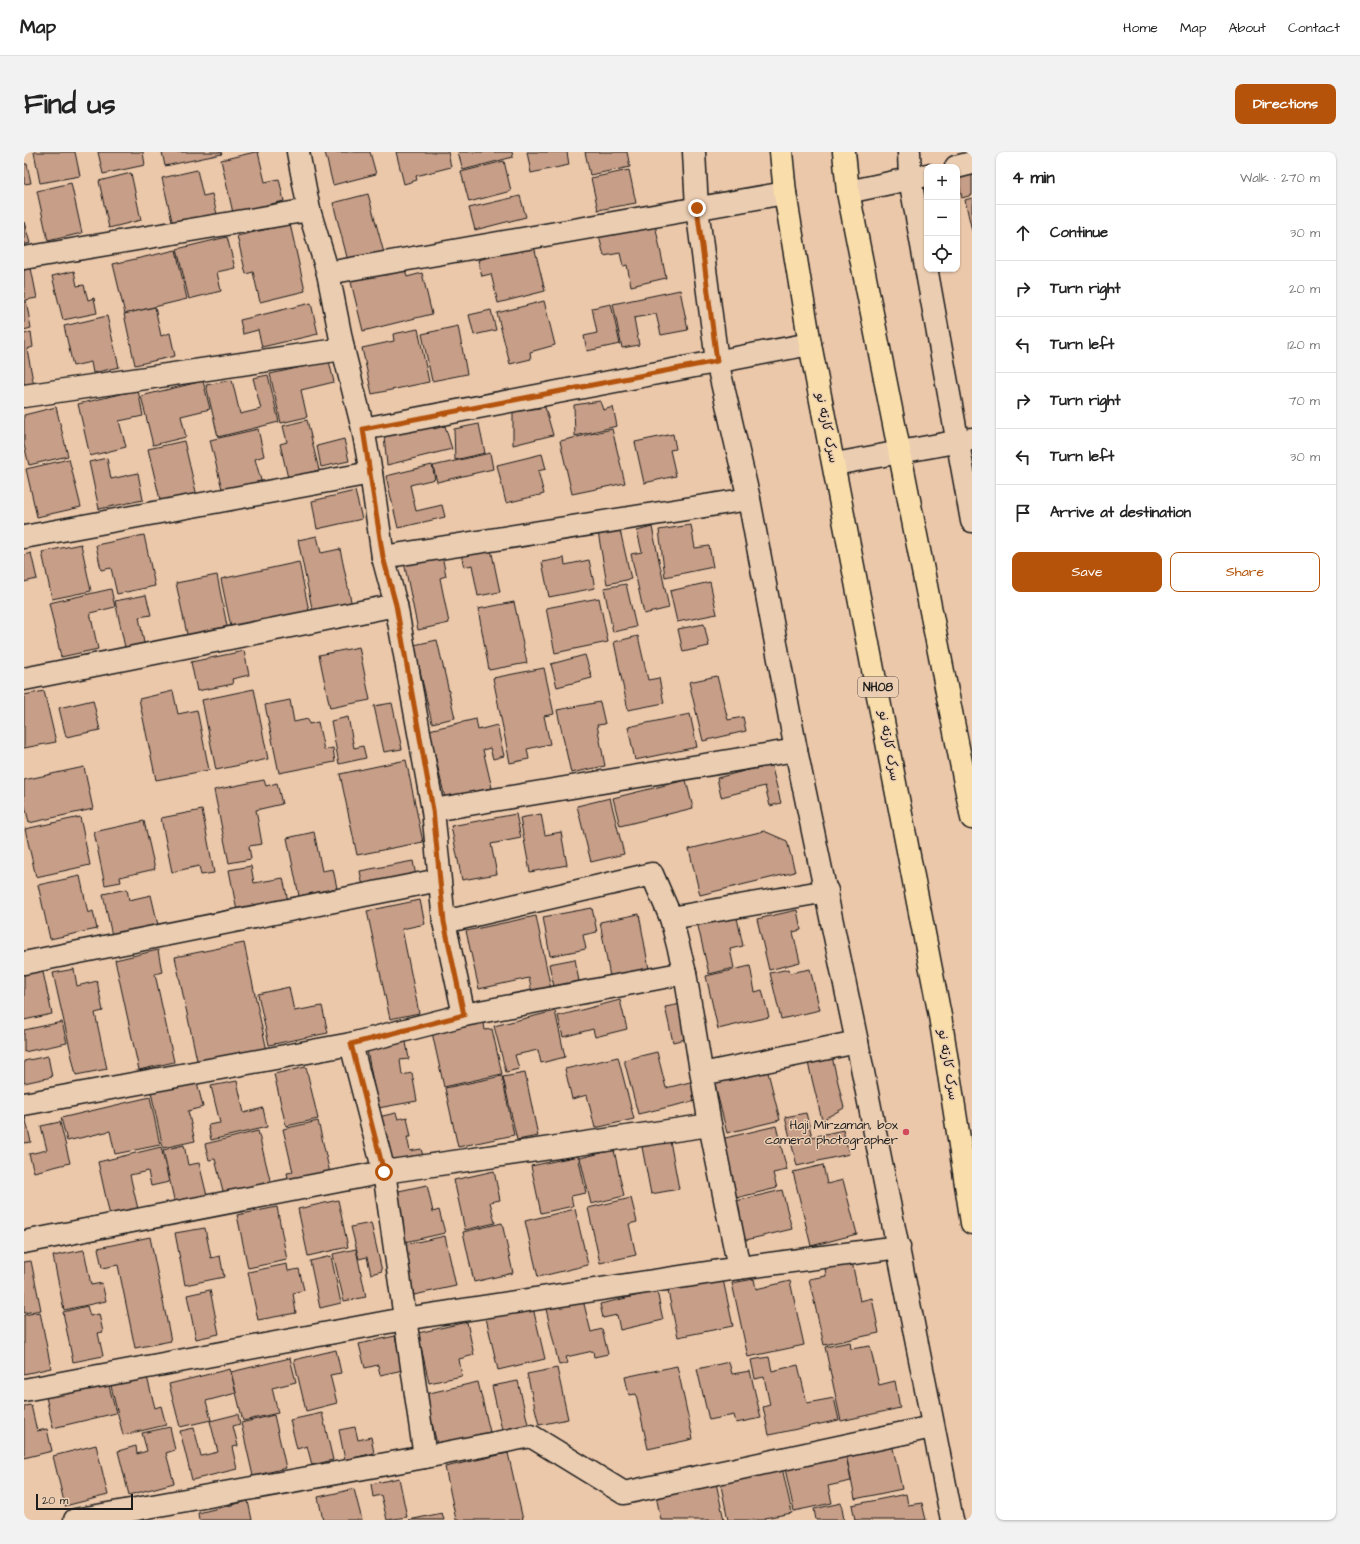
<!DOCTYPE html>
<html lang="en">
<head>
<meta charset="utf-8">
<style>
	:root { --surface:#fff; --page:#f2f2f2; --text:#222; --muted:#767676; --line:#e0e0e0; --accent:#b45309 }
	body { margin:0; font-family:"Architects Daughter","Playpen Sans Arabic",sans-serif; background:var(--page); color:var(--text) }
	.controls { position:absolute; right:12px; top:12px; display:grid; overflow:hidden; border-radius:8px; box-shadow:0 1px 3px #0004 }
	.controls button { width:36px; height:36px; display:grid; place-items:center; padding:0; border:0; border-bottom:1px solid var(--line); background:var(--surface); color:var(--text); font:20px sans-serif }
	.scale { position:absolute; left:12px; bottom:10px; width:97px; box-sizing:border-box; padding-left:4px; border:2px solid #1c1c1c; border-top:0; font-size:11px; line-height:14px; white-space:nowrap; color:#1c1c1c; -webkit-text-stroke:3px #ebcdb1; paint-order:stroke }
	.stop { position:absolute; width:12px; height:12px; margin:-9px; border:3px solid #b45309; border-radius:50%; background:#fff }
	.stop.end { background:#b45309; border-color:#fff; box-shadow:0 1px 4px #0008 }
	.list { margin:0; padding:0; list-style:none }
	h2 { display:flex; justify-content:space-between; align-items:center; height:52px; margin:0; padding:0 16px; font-size:17px }
	h2 small { font-size:13px; font-weight:400; color:var(--muted) }
	.list li { display:grid; grid-template-columns:26px 1fr auto; gap:12px; align-items:center; box-sizing:border-box; height:56px; padding:0 16px; border-top:1px solid var(--line) }
	.list b { display:block; font-size:15px; white-space:nowrap }
	.list em { font-size:13px; font-style:normal; color:var(--muted) }
	.actions { display:flex; gap:8px; padding:12px 16px }
	.actions a { flex:1; padding:9px 0; border:1px solid var(--accent); border-radius:8px; text-align:center; font-size:14px; color:var(--accent) }
	.actions .main { background:var(--accent); color:#fff }
	.icon { flex:none; width:22px; height:22px; fill:none; stroke:currentColor; stroke-width:2; stroke-linecap:round; stroke-linejoin:round }
	.map { position:relative; flex:none; width:948px; height:1368px; overflow:hidden; border-radius:8px }
	header { display:flex; align-items:center; gap:24px; box-sizing:border-box; height:56px; padding:0 20px; background:var(--surface); border-bottom:1px solid var(--line) }
	header strong { font-size:19px }
	nav { display:flex; gap:22px; margin-inline-start:auto; font-size:14px }
	.intro { display:flex; align-items:center; justify-content:space-between; box-sizing:border-box; height:96px; padding:0 24px }
	h1 { margin:0; font-size:28px }
	.button { padding:10px 18px; border-radius:8px; background:var(--accent); color:#fff; font-size:14px; font-weight:700 }
	main { display:flex; gap:24px; padding:0 24px }
	aside { flex:1; background:var(--surface); border-radius:8px; box-shadow:0 1px 3px #0004 }
	.map>svg:first-child { display:block }
	.building { fill:#c79e87; stroke:#1c1c1c }
	.lines { fill:none; stroke-linecap:round; stroke-linejoin:round }
	.minor-casing { stroke:#1c1c1c; stroke-width:25 }
	.highway-casing { stroke:#1c1c1c; stroke-width:25 }
	.minor { stroke:#ebcdb1; stroke-width:22 }
	.highway { stroke:#f9deab; stroke-width:22 }
	.route { stroke:#b45309; stroke-width:5 }
	.poi-dot { fill:#d1495b; stroke:#ebcdb1; stroke-width:1.5 }
	.labels { text-anchor:middle; dominant-baseline:central; stroke-width:3; stroke-linejoin:round; paint-order:stroke }
	.shield { fill:#ebcdb1; stroke:#5a5149; stroke-width:1 }
	.shield-label { font-size:12px; font-weight:bold; fill:#1c1c1c }
	.street-label { font-size:13px; fill:#1c1c1c; stroke:#ebcdb1 }
	.poi-label { font-size:13px; fill:#1c1c1c; stroke:#ebcdb1; text-anchor:end }
</style>
</head>
<body>
<header>
<strong>Map</strong>
<nav><a>Home</a><a>Map</a><a>About</a><a>Contact</a></nav>
</header>
<div class="intro"><h1>Find us</h1><a class="button">Directions</a></div>
<main>
<div class="map">
<svg width="948" height="1368" viewBox="0 0 948 1368">
	<rect width="100%" height="100%" fill="#ecc8ab"/>
	<filter id="ink" filterUnits="userSpaceOnUse"><feTurbulence type="fractalNoise" baseFrequency=".025" numOctaves="2"/><feDisplacementMap in="SourceGraphic" scale="8" xChannelSelector="R" yChannelSelector="G"/><feConvolveMatrix kernelMatrix="1 2 1 2 8 2 1 2 1" color-interpolation-filters="sRGB"/></filter>
	<g filter="url(#ink)">
		<g class="building">
			<polygon points="10,0 51,0 56,24 16,31"/>
			<polygon points="74,0 119,0 121,13 79,22"/>
			<polygon points="138,0 197,0 198,2 141,14"/>
			<polygon points="231,0 234,0 241,30 255,27 260,49 209,61 197,8"/>
			<polygon points="301,0 346,0 352,22 309,33"/>
			<polygon points="372,0 424,0 427,15 392,24 393,28 380,32"/>
			<polygon points="434,0 488,0 489,5 439,18"/>
			<polygon points="503,0 543,0 545,13 507,21"/>
			<polygon points="561,0 603,0 606,15 566,23"/>
			<polygon points="480,9 487,39 445,50 437,20"/>
			<polygon points="0,12 3,12 7,31 0,32"/>
			<polygon points="173,18 179,44 188,42 193,62 149,73 138,26"/>
			<polygon points="605,18 612,51 574,58 567,26"/>
			<polygon points="948,19 948,43 938,46 933,24"/>
			<polygon points="107,21 117,68 85,76 75,29"/>
			<polygon points="47,31 58,81 24,89 13,39"/>
			<polygon points="344,42 360,101 324,109 309,51"/>
			<polygon points="496,44 502,65 451,78 445,56"/>
			<polygon points="948,46 948,79 941,48"/>
			<polygon points="0,70 6,91 0,93"/>
			<polygon points="266,72 281,139 236,150 229,120 222,122 213,84"/>
			<polygon points="631,72 642,126 607,134 603,113 599,114 596,101 580,104 575,84"/>
			<polygon points="203,85 211,116 193,120 197,139 165,147 153,97"/>
			<polygon points="510,94 521,139 474,151 467,122 458,124 454,108"/>
			<polygon points="152,98 163,147 101,162 89,112"/>
			<polygon points="380,112 383,125 398,121 408,162 339,179 326,126"/>
			<polygon points="7,116 13,146 2,148 7,176 0,178 0,117"/>
			<polygon points="50,119 53,134 60,133 64,148 70,146 73,161 39,168 28,124"/>
			<polygon points="656,138 664,178 637,183 632,162 610,166 615,193 598,196 589,152"/>
			<polygon points="520,149 531,193 506,200 507,207 486,212 473,161"/>
			<polygon points="287,151 294,182 238,195 234,178 219,182 216,168"/>
			<polygon points="587,152 596,192 563,199 560,184 573,181 568,156"/>
			<polygon points="131,155 137,184 146,181 151,204 111,213 100,162"/>
			<polygon points="467,158 472,178 450,183 445,163"/>
			<polygon points="83,164 95,215 69,221 67,210 49,214 40,174"/>
			<polygon points="434,174 443,222 408,229 398,182"/>
			<polygon points="394,177 405,230 348,242 338,196 370,189 369,182"/>
			<polygon points="7,180 9,195 3,197 10,234 0,236 0,182"/>
			<polygon points="305,209 310,230 277,238 283,265 257,271 246,222"/>
			<polygon points="244,223 255,270 194,285 182,233 208,228 216,262 237,257 229,226"/>
			<polygon points="179,229 186,257 157,264 162,285 129,293 117,244"/>
			<polygon points="114,238 119,264 95,269 102,295 66,304 54,252"/>
			<polygon points="576,249 579,258 589,255 593,274 551,284 550,253"/>
			<polygon points="32,255 44,304 5,313 0,293 0,263"/>
			<polygon points="521,255 529,283 489,293 489,260"/>
			<polygon points="283,268 295,318 264,326 256,292 263,290 259,274"/>
			<polygon points="404,271 410,277 421,274 428,297 363,313 360,284"/>
			<polygon points="455,272 461,301 431,308 430,277"/>
			<polygon points="234,277 240,304 231,307 238,332 199,341 186,288"/>
			<polygon points="588,277 601,331 548,342 536,289"/>
			<polygon points="649,282 652,297 646,298 652,324 620,331 611,290"/>
			<polygon points="320,287 325,309 297,315 293,294"/>
			<polygon points="160,289 173,344 137,352 124,297"/>
			<polygon points="466,301 469,317 413,330 409,314"/>
			<polygon points="518,302 522,317 514,319 520,342 482,351 473,313"/>
			<polygon points="83,306 87,327 114,321 119,348 75,357 65,310"/>
			<polygon points="45,307 57,355 13,365 2,317"/>
			<polygon points="408,313 411,327 386,333 392,359 418,353 421,365 374,376 362,324"/>
			<polygon points="331,339 338,367 293,377 288,349"/>
			<polygon points="667,373 671,396 685,394 689,415 641,425 635,378"/>
			<polygon points="628,375 645,456 620,462 607,402 618,400 613,379"/>
			<polygon points="596,378 607,427 583,432 574,380"/>
			<polygon points="120,383 131,434 93,442 87,416 77,418 72,393"/>
			<polygon points="293,384 297,401 316,397 328,454 289,461 274,388"/>
			<polygon points="57,392 67,439 28,447 18,400"/>
			<polygon points="466,392 476,440 454,444 448,413 440,415 436,398"/>
			<polygon points="7,401 13,427 0,430 0,403"/>
			<polygon points="418,403 422,424 416,426 425,471 394,478 380,410"/>
			<polygon points="540,406 541,413 565,408 571,436 525,445 518,410"/>
			<polygon points="275,410 286,464 208,480 197,427"/>
			<polygon points="193,423 204,479 164,487 152,431"/>
			<polygon points="686,430 693,462 653,470 646,439"/>
			<polygon points="602,432 612,475 589,480 580,436"/>
			<polygon points="87,437 91,455 66,461 74,497 37,505 25,451"/>
			<polygon points="122,443 127,463 115,465 121,496 102,500 91,449"/>
			<polygon points="575,446 584,490 531,501 522,456"/>
			<polygon points="490,450 503,511 465,518 454,457"/>
			<polygon points="680,472 685,494 659,500 654,477"/>
			<polygon points="614,484 624,528 635,526 640,551 604,558 590,490"/>
			<polygon points="413,488 431,566 408,571 390,493"/>
			<polygon points="335,495 346,548 306,556 295,503"/>
			<polygon points="220,499 225,523 208,527 209,532 173,539 167,510"/>
			<polygon points="561,503 568,526 533,535 527,512"/>
			<polygon points="520,516 530,562 520,564 526,592 503,597 505,607 486,611 469,526"/>
			<polygon points="693,524 704,568 719,565 722,579 679,589 665,530"/>
			<polygon points="230,537 244,607 192,618 178,548"/>
			<polygon points="20,539 32,590 0,596 0,543"/>
			<polygon points="149,539 154,562 173,558 185,618 132,628 115,547"/>
			<polygon points="69,548 76,578 42,585 35,556"/>
			<polygon points="266,548 270,570 284,567 285,572 294,570 300,598 309,596 311,610 255,621 241,553"/>
			<polygon points="576,550 581,572 573,573 581,614 547,621 533,558"/>
			<polygon points="368,551 378,597 360,600 350,554"/>
			<polygon points="666,562 673,595 611,608 604,575"/>
			<polygon points="324,565 330,596 339,594 342,606 315,612 307,569"/>
			<polygon points="452,567 454,578 473,573 480,604 469,607 466,596 459,598 468,636 421,646 405,578"/>
			<polygon points="382,608 399,690 333,703 316,622"/>
			<polygon points="747,612 757,651 746,654 741,634 697,645 693,626"/>
			<polygon points="60,615 69,657 5,671 0,649 0,628"/>
			<polygon points="240,628 242,634 253,631 258,652 232,658 238,692 225,694 227,707 205,711 190,638"/>
			<polygon points="662,628 669,656 596,674 589,646"/>
			<polygon points="586,646 600,702 567,710 553,654"/>
			<polygon points="178,658 190,721 177,723 175,714 148,720 137,666"/>
			<polygon points="492,662 497,686 467,692 473,722 438,728 427,674"/>
			<polygon points="517,662 521,683 537,680 543,713 506,720 496,666"/>
			<polygon points="56,665 66,713 12,725 1,677"/>
			<polygon points="120,669 131,717 96,725 97,730 81,733 70,680"/>
			<polygon points="740,679 763,689 771,720 676,743 665,697"/>
			<polygon points="290,680 298,719 309,717 313,736 275,744 263,686"/>
			<polygon points="389,709 392,724 339,735 336,719"/>
			<polygon points="227,714 230,731 259,726 264,749 213,759 205,718"/>
			<polygon points="56,724 64,761 69,759 73,777 26,787 14,733"/>
			<polygon points="103,737 105,748 127,743 134,773 88,784 79,742"/>
			<polygon points="396,748 401,772 378,777 395,861 366,867 343,759"/>
			<polygon points="568,756 573,780 559,783 562,797 526,804 519,765"/>
			<polygon points="773,758 777,778 769,780 776,810 745,818 733,767"/>
			<polygon points="712,761 719,794 706,797 710,816 685,822 673,770"/>
			<polygon points="615,762 625,817 586,825 576,770"/>
			<polygon points="512,764 528,842 509,846 505,826 455,837 442,779"/>
			<polygon points="220,791 243,899 174,913 151,805"/>
			<polygon points="134,798 138,820 131,822 150,910 115,918 91,808"/>
			<polygon points="551,807 556,835 531,839 525,812"/>
			<polygon points="17,811 28,862 0,868 0,815"/>
			<polygon points="726,814 731,840 738,838 745,865 694,877 682,824"/>
			<polygon points="50,817 53,834 73,829 79,859 71,861 83,917 52,923 29,821"/>
			<polygon points="765,817 766,821 786,817 796,858 757,867 746,821"/>
			<polygon points="265,835 270,859 298,854 304,881 245,893 234,842"/>
			<polygon points="596,848 603,877 571,885 569,877 539,885 534,864"/>
			<polygon points="657,852 665,886 649,890 641,855"/>
			<polygon points="531,859 541,905 517,911 514,898 491,903 495,917 482,920 470,874"/>
			<polygon points="459,865 461,878 468,877 478,922 420,935 407,876"/>
			<polygon points="38,870 43,891 0,900 0,878"/>
			<polygon points="382,890 385,907 376,908 378,923 388,921 393,949 354,956 343,898"/>
			<polygon points="633,900 642,936 670,929 675,948 614,962 600,908"/>
			<polygon points="24,904 28,925 0,931 0,909"/>
			<polygon points="594,905 610,967 571,976 563,943 548,947 541,917"/>
			<polygon points="808,905 820,956 798,968 784,911"/>
			<polygon points="282,915 294,967 262,974 250,922"/>
			<polygon points="743,916 756,968 703,981 690,929"/>
			<polygon points="501,921 514,984 493,988 479,925"/>
			<polygon points="478,924 490,983 434,995 421,936"/>
			<polygon points="213,929 220,961 239,956 243,975 187,988 184,973 196,971 187,934"/>
			<polygon points="173,930 179,955 164,959 171,989 139,996 127,940"/>
			<polygon points="126,945 136,993 91,1002 86,979 43,989 37,966"/>
			<polygon points="0,960 7,990 0,991"/>
			<polygon points="372,961 374,967 383,965 387,985 383,985 386,999 397,997 399,1004 364,1012 354,965"/>
			<polygon points="782,961 788,985 819,978 825,1002 773,1014 761,965"/>
			<polygon points="294,969 306,1021 265,1030 263,1021 269,1020 259,977"/>
			<polygon points="36,970 46,1011 10,1020 5,1002 23,998 17,974"/>
			<polygon points="752,974 763,1018 749,1021 753,1036 712,1046 697,987"/>
			<polygon points="234,979 247,1032 200,1043 191,1007 185,1008 181,992"/>
			<polygon points="646,989 655,1037 627,1042 618,995"/>
			<polygon points="160,993 164,1013 175,1011 183,1044 151,1052 139,998"/>
			<polygon points="137,995 145,1030 127,1034 124,1019 106,1023 114,1057 86,1064 74,1010"/>
			<polygon points="590,998 600,1044 567,1052 556,1006"/>
			<polygon points="554,1004 562,1041 547,1044 549,1054 517,1061 507,1014"/>
			<polygon points="799,1013 803,1032 819,1028 833,1082 787,1094 769,1020"/>
			<polygon points="470,1019 476,1048 466,1050 471,1071 441,1078 430,1028"/>
			<polygon points="403,1033 409,1060 415,1058 421,1081 381,1090 370,1040"/>
			<polygon points="758,1038 768,1077 718,1089 708,1050"/>
			<polygon points="607,1046 613,1070 605,1072 612,1103 576,1111 564,1056"/>
			<polygon points="314,1048 324,1095 284,1104 274,1057"/>
			<polygon points="253,1055 263,1108 224,1116 213,1063"/>
			<polygon points="551,1057 564,1113 514,1125 501,1069"/>
			<polygon points="347,1071 358,1119 347,1122 343,1105 335,1107 327,1075"/>
			<polygon points="478,1071 489,1121 450,1130 439,1080"/>
			<polygon points="181,1076 187,1106 196,1104 200,1125 161,1133 151,1081"/>
			<polygon points="421,1084 432,1134 390,1143 379,1093"/>
			<polygon points="126,1085 147,1189 111,1196 94,1113 78,1116 74,1096"/>
			<polygon points="332,1097 342,1145 320,1149 309,1102"/>
			<polygon points="60,1098 67,1133 78,1131 82,1149 40,1158 29,1104"/>
			<polygon points="307,1104 317,1151 296,1156 286,1109"/>
			<polygon points="7,1109 17,1158 0,1161 0,1110"/>
			<polygon points="828,1110 836,1149 848,1146 855,1181 800,1193 785,1127 802,1124 801,1116"/>
			<polygon points="263,1112 264,1119 275,1117 280,1138 269,1141 272,1161 234,1168 224,1120"/>
			<polygon points="698,1123 709,1174 654,1185 643,1135"/>
			<polygon points="730,1127 732,1137 766,1129 780,1193 724,1205 708,1131"/>
			<polygon points="186,1138 195,1182 172,1187 163,1143"/>
			<polygon points="633,1139 639,1168 596,1178 593,1163 579,1166 576,1152"/>
			<polygon points="559,1148 567,1180 578,1177 584,1202 570,1205 569,1199 542,1205 544,1211 535,1213 522,1157"/>
			<polygon points="63,1154 66,1164 75,1162 79,1180 74,1181 79,1204 49,1210 39,1160"/>
			<polygon points="509,1156 521,1207 474,1218 462,1166"/>
			<polygon points="16,1160 27,1216 0,1222 0,1163"/>
			<polygon points="443,1170 450,1203 435,1207 438,1224 405,1231 394,1181"/>
			<polygon points="371,1184 379,1218 356,1223 354,1213 341,1216 335,1192"/>
			<polygon points="826,1190 827,1197 846,1194 855,1233 871,1229 876,1256 817,1269 801,1195"/>
			<polygon points="312,1198 317,1221 306,1223 313,1251 282,1259 270,1208"/>
			<polygon points="745,1205 748,1219 774,1213 783,1251 810,1246 815,1268 745,1283 739,1255 746,1253 740,1225 731,1227 727,1208"/>
			<polygon points="266,1206 272,1230 248,1236 254,1261 219,1269 207,1220"/>
			<polygon points="705,1210 708,1222 726,1219 737,1266 712,1271 710,1263 685,1268 673,1217"/>
			<polygon points="653,1214 669,1287 624,1297 612,1242 605,1243 601,1225"/>
			<polygon points="533,1216 544,1267 515,1273 503,1222"/>
			<polygon points="206,1217 212,1241 182,1249 187,1268 156,1275 145,1232"/>
			<polygon points="123,1225 131,1256 137,1254 142,1273 99,1283 87,1234"/>
			<polygon points="494,1229 504,1272 478,1278 468,1234"/>
			<polygon points="84,1230 92,1261 29,1276 22,1245"/>
			<polygon points="454,1230 466,1280 413,1292 401,1242"/>
			<polygon points="7,1253 13,1279 23,1277 28,1299 0,1306 0,1254"/>
			<polygon points="298,1261 309,1308 288,1313 283,1294 273,1297 266,1268"/>
			<polygon points="214,1262 216,1272 209,1274 214,1294 208,1295 213,1317 168,1328 156,1279 170,1276 177,1304 194,1300 186,1269"/>
			<polygon points="250,1263 262,1316 229,1324 217,1271"/>
			<polygon points="146,1275 151,1298 142,1301 150,1331 105,1343 94,1299 112,1294 113,1302 123,1299 118,1281"/>
			<polygon points="331,1275 334,1288 347,1285 350,1301 321,1308 315,1278"/>
			<polygon points="867,1287 878,1337 831,1347 821,1297"/>
			<polygon points="72,1293 84,1343 41,1354 29,1304"/>
			<polygon points="821,1299 827,1329 804,1334 808,1351 770,1359 760,1312"/>
			<polygon points="484,1301 499,1368 432,1368 421,1315"/>
			<polygon points="757,1311 768,1361 741,1366 742,1368 704,1368 695,1324"/>
			<polygon points="375,1326 383,1365 363,1368 357,1343 349,1345 347,1332"/>
			<polygon points="691,1326 700,1368 637,1368 631,1339"/>
			<polygon points="330,1337 338,1368 299,1368 294,1345"/>
			<polygon points="882,1342 884,1353 898,1351 902,1368 831,1368 828,1353"/>
			<polygon points="224,1349 228,1368 175,1368 174,1361"/>
			<polygon points="817,1351 820,1368 792,1368 790,1357"/>
			<polygon points="418,1361 420,1368 385,1368"/>
		</g>
		<g class="lines">
			<g class="minor-casing">
				<g id="minor">
					<polyline points="274,0 285,58 304,121 319,197 339,277 347,321 359,405 372,453 409,658 420,770 440,863"/>
					<polyline points="670,0 673,56 693,209 725,347 772,598 833,890 928,1368"/>
					<polyline points="885,0 886,27 948,369"/>
					<polyline points="932,15 948,11"/>
					<polyline points="824,40 903,23"/>
					<polyline points="0,106 285,58"/>
					<polyline points="304,121 761,41"/>
					<polyline points="0,244 319,197"/>
					<polyline points="339,277 786,192"/>
					<polyline points="811,312 947,287"/>
					<polyline points="0,385 347,321"/>
					<polyline points="359,405 725,347"/>
					<polyline points="0,527 372,453"/>
					<polyline points="409,658 772,598"/>
					<polyline points="647,766 803,739"/>
					<polyline points="420,770 628,722 647,766 661,821 686,973 715,1116"/>
					<polyline points="0,811 415,728"/>
					<polyline points="327,892 360,1020 401,1305"/>
					<polyline points="678,922 833,890"/>
					<polyline points="0,952 327,892 440,863 661,821"/>
					<polyline points="0,1090 360,1020 686,973"/>
					<polyline points="0,1238 380,1167 715,1116 875,1095"/>
					<polyline points="51,1368 401,1305 507,1284 600,1341 908,1275"/>
				</g>
			</g>
			<g class="highway-casing">
				<g id="highway">
					<polyline points="757,0 761,41 786,192 916,864 948,1071"/>
					<polyline points="820,0 824,40 948,666"/>
				</g>
			</g>
			<use href="#minor" class="minor"/>
			<use href="#highway" class="highway"/>
		</g>
	</g>
	<g class="lines" filter="url(#ink)">
		<polyline class="route" points="360,1020 327,892 440,863 420,770 409,658 372,453 359,405 339,277 693,209 673,56"/>
	</g>
	<circle class="poi-dot" cx="882" cy="980" r="4"/>
	<g class="labels">
		<rect class="shield" x="834" y="525" width="40" height="20" rx="3"/>
		<g class="shield-label">
			<text x="854" y="535">NH08</text>
		</g>
		<g class="street-label">
			<text transform="translate(803 276) rotate(79)">سرک کارته نو</text>
			<text transform="translate(865 594) rotate(80)">سرک کارته نو</text>
			<text transform="translate(924 913) rotate(81)">سرک کارته نو</text>
		</g>
		<g class="poi-label">
			<text x="874" y="973">Haji Mirzaman, box<tspan x="874" dy="15">camera photographer</tspan></text>
		</g>
	</g>
</svg>
<div class="controls">
<button>+</button>
<button>−</button>
<button><svg class="icon" aria-label="locate" viewBox="0 0 24 24"><circle cx="12" cy="12" r="6"/><path d="M12 2v4M12 18v4M2 12h4M18 12h4"/></svg></button>
</div>
<div class="scale">20 m</div>
<div class="stop" style="left:360px;top:1020px"></div>
<div class="stop end" style="left:673px;top:56px"></div>
</div>
<aside>
<h2>4 min<small>Walk · 270 m</small></h2>
<ul class="list">
<li><svg class="icon" aria-label="ahead" viewBox="0 0 24 24"><path d="M12 20V5M6 11l6-6 6 6"/></svg><div><b>Continue</b></div><em>30 m</em></li>
<li><svg class="icon" aria-label="right" viewBox="0 0 24 24"><path d="M7 20v-9h11M14 6l5 5-5 5"/></svg><div><b>Turn right</b></div><em>20 m</em></li>
<li><svg class="icon" aria-label="left" viewBox="0 0 24 24"><path d="M17 20v-9H6M10 6l-5 5 5 5"/></svg><div><b>Turn left</b></div><em>120 m</em></li>
<li><svg class="icon" aria-label="right" viewBox="0 0 24 24"><path d="M7 20v-9h11M14 6l5 5-5 5"/></svg><div><b>Turn right</b></div><em>70 m</em></li>
<li><svg class="icon" aria-label="left" viewBox="0 0 24 24"><path d="M17 20v-9H6M10 6l-5 5 5 5"/></svg><div><b>Turn left</b></div><em>30 m</em></li>
<li><svg class="icon" aria-label="arrive" viewBox="0 0 24 24"><path d="M6 21V4h12l-3 4 3 4H6"/></svg><div><b>Arrive at destination</b></div></li>
</ul>
<div class="actions"><a class="main">Save</a><a>Share</a></div>
</aside>
</main>
</body>
</html>
